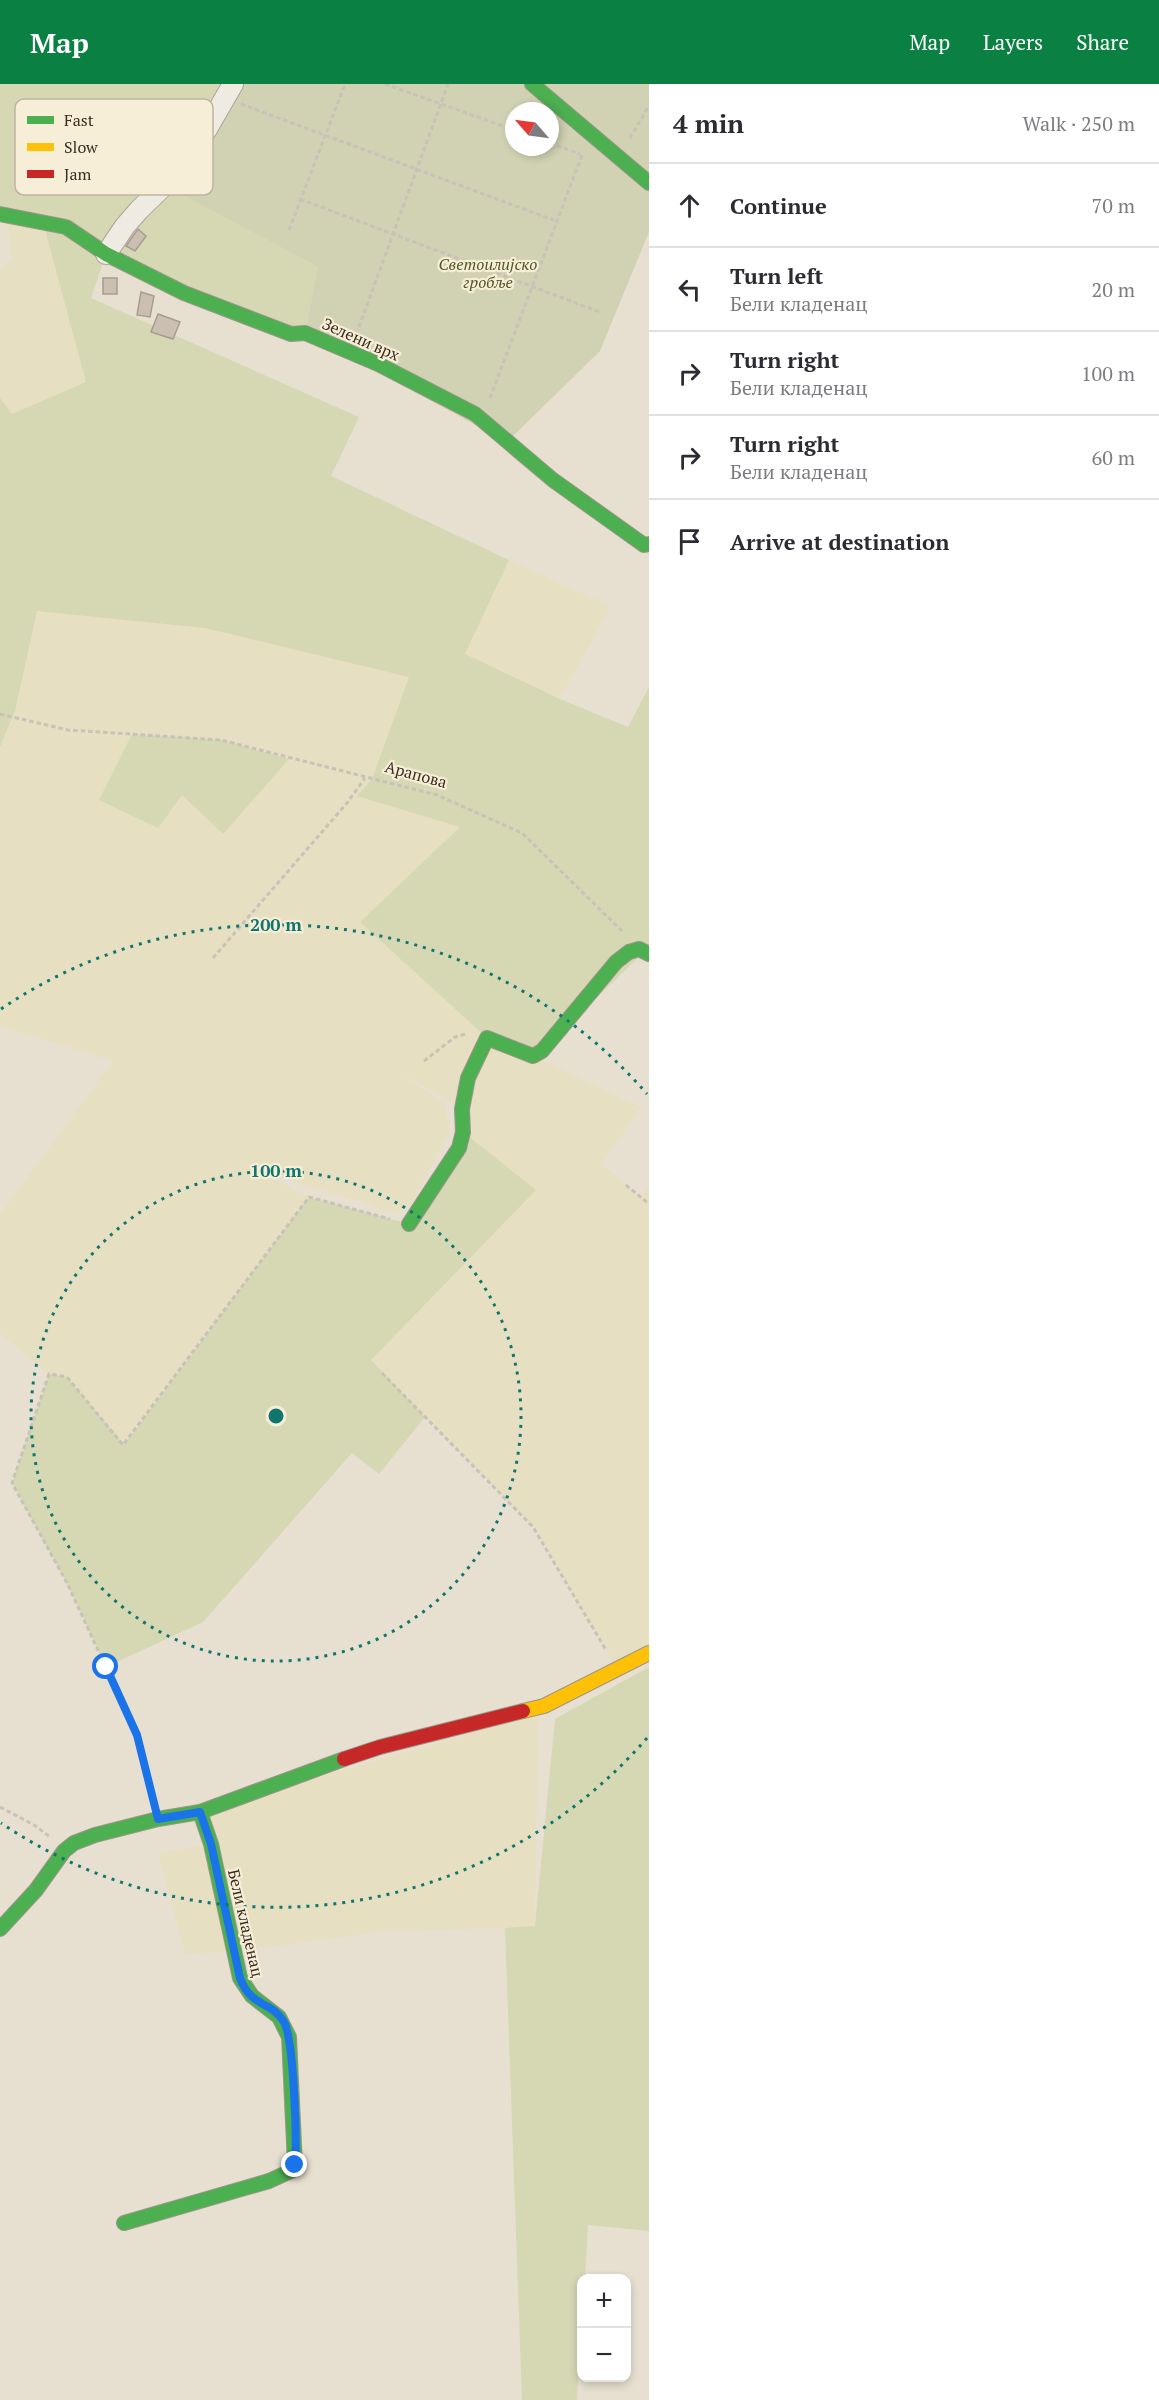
<!DOCTYPE html>
<html lang="en">
<head>
<meta charset="utf-8">
<style>
	:root { --surface:#fff; --page:#f2f2f3; --text:#2b2b33; --muted:#7c7c81; --line:#e1e1e2; --accent:#0b8043 }
	body { margin:0; font-family:"PT Serif",serif; background:var(--page); color:var(--text) }
	.controls { position:absolute; right:18px; bottom:18px; display:grid; overflow:hidden; border-radius:12px; box-shadow:0 3px 9px #0003 }
	.controls button { width:54px; height:54px; display:grid; place-items:center; padding:0; border:0; border-bottom:2px solid var(--line); background:var(--surface); color:var(--text); font:30px sans-serif }
	.compass { position:absolute; left:505px; top:18px; width:54px; height:54px; border-radius:50%; background:var(--surface); box-shadow:0 3px 9px #0003; rotate:298deg }
	.stop { position:absolute; width:18px; height:18px; margin:-14px; border:4px solid #1a73e8; border-radius:50%; background:#fff }
	.stop.end { background:#1a73e8; border-color:#fff; box-shadow:0 2px 6px #0008 }
	.list { margin:0; padding:0; list-style:none }
	h2 { display:flex; justify-content:space-between; align-items:center; height:78px; margin:0; padding:0 24px; font-size:26px }
	h2 small { font-size:20px; font-weight:400; color:var(--muted) }
	.list li { display:grid; grid-template-columns:39px 1fr auto; gap:18px; align-items:center; box-sizing:border-box; height:84px; padding:0 24px; border-top:2px solid var(--line) }
	.list b { display:block; font-size:22px; white-space:nowrap }
	.list p { margin:0; font-size:20px; white-space:nowrap; color:var(--muted) }
	.list em { font-size:20px; font-style:normal; color:var(--muted) }
	.icon { flex:none; width:33px; height:33px; fill:none; stroke:currentColor; stroke-width:2; stroke-linecap:round; stroke-linejoin:round }
	.map { position:relative; flex:none; width:649px; height:2316px; overflow:hidden }
	header { display:flex; align-items:center; gap:36px; box-sizing:border-box; height:84px; padding:0 30px; background:var(--accent); color:#fff }
	header strong { font-size:28px }
	nav { display:flex; gap:33px; margin-inline-start:auto; font-size:21px }
	main { display:flex }
	aside { flex:1; background:var(--surface) }
	.map>svg:first-child { display:block }
	.farmland { fill:#e6dfc2; fill-rule:evenodd }
	.green { fill:#d6d7b3 }
	.cemetery { fill:#d1d1b3; fill-rule:evenodd }
	.building { fill:#cbbfb2; stroke:#a89c90; stroke-width:1.5 }
	.lines { fill:none; stroke-linecap:round; stroke-linejoin:round }
	.street-casing { stroke:#ada599; stroke-width:22 }
	.fast-casing { stroke:#9c958a; stroke-width:16 }
	.slow-casing { stroke:#9c958a; stroke-width:16 }
	.jam-casing { stroke:#9c958a; stroke-width:16 }
	.path { stroke:#c8c2b9; stroke-width:3; stroke-dasharray:4.5 3; stroke-linecap:butt }
	.street { stroke:#efebe3; stroke-width:20 }
	.fast { stroke:#4caf50; stroke-width:14 }
	.slow { stroke:#ffc107; stroke-width:14 }
	.jam { stroke:#c62828; stroke-width:14 }
	.route { stroke:#1a73e8; stroke-width:8 }
	.ring { fill:none; stroke:#0f766e; stroke-width:3; stroke-dasharray:3 6 }
	.labels { text-anchor:middle; dominant-baseline:central; stroke-width:4.5; stroke-linejoin:round; paint-order:stroke }
	.park-label { font-size:16px; font-style:italic; fill:#4d5a26; stroke:#f7eed8 }
	.street-label { font-size:16px; fill:#3d2e20; stroke:#f7eed8 }
	.key { fill:#f7eed8; stroke:#bfb4a1; stroke-width:1.5 }
	.key-label { font-size:16px; fill:#3d2e20 }
	.centre { fill:#0f766e; stroke:#f7eed8; stroke-width:3 }
	.ring-label { font-size:18px; text-anchor:middle; font-weight:bold; fill:#0f766e; stroke:#f7eed8; stroke-width:4.5; stroke-linejoin:round; paint-order:stroke }
</style>
</head>
<body>
<header>
<strong>Map</strong>
<nav><a>Map</a><a>Layers</a><a>Share</a></nav>
</header>
<main>
<div class="map">
<svg width="649" height="2316" viewBox="0 0 649 2316">
	<rect width="100%" height="100%" fill="#e7e0d1"/>
	<g class="farmland">
		<polygon points="7,131 43,138 86,298 12,330 0,314 0,184 12,176"/>
		<polygon points="509,476 611,522 560,615 465,570"/>
		<path d="M37,527L205,544L410,593L371,695L460,743L360,838L533,972L641,1023L602,1080L641,1113L649,1101V1569L618,1585L533,1443L371,1276L536,1106L463,1048L462,1024L389,983L444,1018L450,1046L411,1121L396,1129L380,1126L359,1117L313,1104L236,1075L309,1113L123,1361L67,1293L49,1290L0,1250V1130L113,977L0,942V663L15,627ZM132,650L221,656L223,750L182,711Z"/>
		<polygon points="538,1630 535,1843 380,1848 240,1867 185,1870 158,1769 210,1760 202,1732 274,1706"/>
	</g>
	<g class="green">
		<polygon points="0,0 228,0 169,103 318,183 305,249 106,170 91,214 359,333 331,392 509,476 465,570 560,615 628,643 649,603 649,870 645,867 542,967 487,954 360,838 460,743 357,712 372,695 409,593 205,544 37,527 15,627 0,663 0,314 12,330 86,298 43,138 0,130"/>
		<polygon points="132,650 221,656 289,675 223,750 182,711 158,744 99,716"/>
		<polygon points="463,1048 536,1106 371,1276 425,1333 379,1390 352,1369 203,1538 106,1583 67,1499 12,1399 49,1290 67,1293 124,1361 309,1113 409,1140"/>
		<polygon points="649,1583 649,2147 588,2141 585,2194 582,2194 581,2245 577,2316 522,2316 505,1844 535,1842 555,1635"/>
	</g>
	<path class="cemetery" d="M228,0H649V148L600,267L507,358L305,249L318,183L168,103ZM514,27H550V63H514Z"/>
	<g class="building">
		<polygon points="138,145 146,152 135,167 126,162"/>
		<rect x="103" y="194" width="14" height="16"/>
		<polygon points="141,208 154,212 150,233 137,231"/>
		<polygon points="158,230 180,238 173,255 151,248"/>
	</g>
	<g class="lines">
		<g class="street-casing">
			<polyline id="street" points="106,170 125,142 139,126 181,85 207,45 233,0"/>
		</g>
		<g class="fast-casing">
			<g id="fast">
				<polyline points="532,0 649,99"/>
				<polyline points="0,130 66,143 106,170 184,209 291,250 305,249 378,280 475,330 553,396 644,461 649,460"/>
				<polyline points="409,1140 459,1064 463,1048 462,1025 468,994 487,954 533,972 542,967 616,878 629,868 639,865 649,870"/>
				<polyline points="0,1845 36,1806 64,1767 74,1759 95,1751 158,1735 200,1728 344,1675"/>
				<polyline points="124,2139 269,2097 291,2087 295,2081 289,1953 279,1933 252,1912 240,1894 211,1760 200,1728"/>
			</g>
		</g>
		<g class="slow-casing">
			<polyline id="slow" points="523,1627 544,1622 649,1569"/>
		</g>
		<g class="jam-casing">
			<polyline id="jam" points="344,1675 380,1663 523,1627"/>
		</g>
		<g class="path">
			<polyline points="385,0 514,46"/>
			<polyline points="241,20 556,137"/>
			<polyline points="630,54 649,22"/>
			<polyline points="550,59 580,70"/>
			<polyline points="300,115 600,228"/>
			<polyline points="289,146 345,0"/>
			<polyline points="359,243 448,0"/>
			<polyline points="490,314 582,71 584,71"/>
			<polyline points="0,630 68,646 221,656 437,711 522,749 622,847"/>
			<polyline points="213,874 347,719 365,694"/>
			<polyline points="424,977 455,953 466,950"/>
			<polyline points="626,1101 649,1120"/>
			<polyline points="382,1289 533,1443 606,1566"/>
			<polyline points="153,1714 137,1651 67,1499 12,1399 49,1290 67,1293 123,1361 309,1113 390,1135"/>
			<polyline points="0,1723 34,1741 50,1753"/>
		</g>
		<use href="#street" class="street"/>
		<use href="#fast" class="fast"/>
		<use href="#slow" class="slow"/>
		<use href="#jam" class="jam"/>
	</g>
	<g class="lines">
		<path class="route" d="M106,1583L137,1651L158,1735L200,1728L211,1760L240,1894C252,1925 271,1916 284,1938C294,1956 297,2058 295,2081"/>
	</g>
	<g class="ring">
		<circle cx="276" cy="1332" r="245"/>
		<path d="M647 1654A491 491 0 0 1 1 1739M1 925A491 491 0 0 1 647 1010"/>
	</g>
	<g class="labels">
		<g class="park-label">
			<text x="488" y="180">Светоилијско<tspan x="488" dy="18">гробље</tspan></text>
		</g>
		<g class="street-label">
			<text transform="translate(361 255) rotate(24)">Зелени врх</text>
			<text transform="translate(416 690) rotate(15)">Арапова</text>
			<text transform="translate(246 1839) rotate(77)">Бели кладенац</text>
		</g>
	</g>
	<rect x="15" y="15" width="198" height="96" rx="9" class="key"/>
	<rect x="27" y="32" width="27" height="8" fill="#4caf50"/>
	<rect x="27" y="59" width="27" height="8" fill="#ffc107"/>
	<rect x="27" y="86" width="27" height="8" fill="#c62828"/>
	<g class="key-label">
		<text x="64" y="42">Fast</text>
		<text x="64" y="69">Slow</text>
		<text x="64" y="96">Jam</text>
	</g>
	<circle cx="276" cy="1332" r="9" class="centre"/>
	<g class="ring-label">
		<text x="276" y="847">200 m</text>
		<text x="276" y="1093">100 m</text>
	</g>
</svg>
<div class="controls">
<button>+</button>
<button>−</button>
</div>
<svg class="compass" viewBox="-18 -18 36 36"><path d="M0-13l5 13h-10z" fill="#e53935"/><path d="M0 13l5-13h-10z" fill="#7c7c81"/></svg>
<div class="stop" style="left:106px;top:1583px"></div>
<div class="stop end" style="left:295px;top:2081px"></div>
</div>
<aside>
<h2>4 min<small>Walk · 250 m</small></h2>
<ul class="list">
<li><svg class="icon" aria-label="ahead" viewBox="0 0 24 24"><path d="M12 20V5M6 11l6-6 6 6"/></svg><div><b>Continue</b></div><em>70 m</em></li>
<li><svg class="icon" aria-label="left" viewBox="0 0 24 24"><path d="M17 20v-9H6M10 6l-5 5 5 5"/></svg><div><b>Turn left</b><p>Бели кладенац</p></div><em>20 m</em></li>
<li><svg class="icon" aria-label="right" viewBox="0 0 24 24"><path d="M7 20v-9h11M14 6l5 5-5 5"/></svg><div><b>Turn right</b><p>Бели кладенац</p></div><em>100 m</em></li>
<li><svg class="icon" aria-label="right" viewBox="0 0 24 24"><path d="M7 20v-9h11M14 6l5 5-5 5"/></svg><div><b>Turn right</b><p>Бели кладенац</p></div><em>60 m</em></li>
<li><svg class="icon" aria-label="arrive" viewBox="0 0 24 24"><path d="M6 21V4h12l-3 4 3 4H6"/></svg><div><b>Arrive at destination</b></div></li>
</ul>
</aside>
</main>
</body>
</html>
